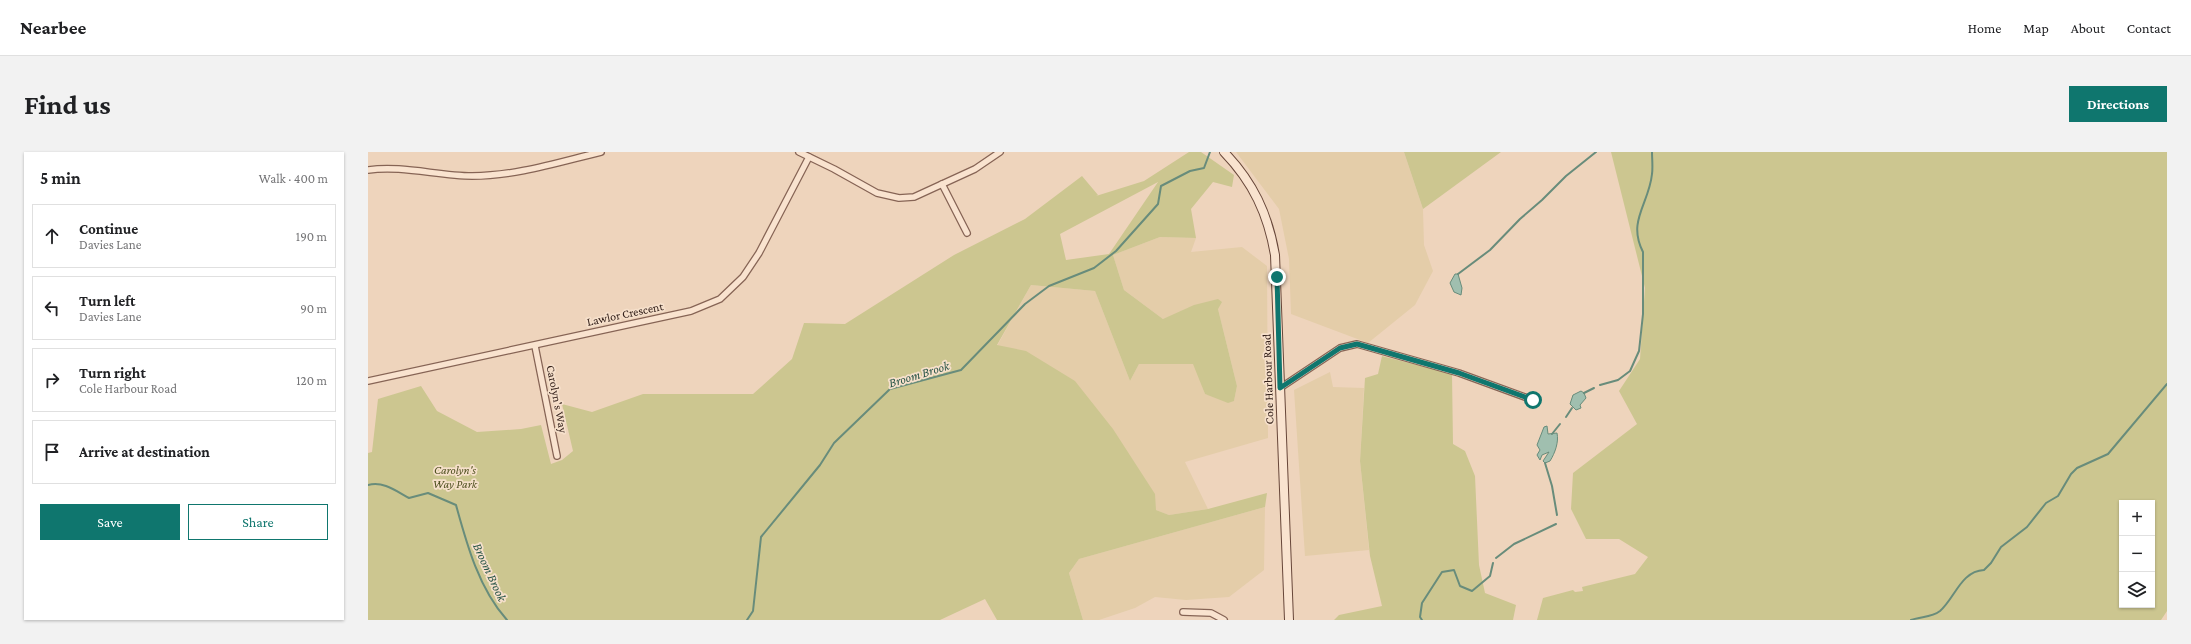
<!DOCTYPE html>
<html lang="en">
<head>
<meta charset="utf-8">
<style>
	:root { --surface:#fff; --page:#f2f2f2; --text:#202124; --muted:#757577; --line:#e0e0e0; --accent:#0f766e }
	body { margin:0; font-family:"Crimson Pro",serif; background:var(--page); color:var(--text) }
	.controls { position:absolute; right:12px; bottom:12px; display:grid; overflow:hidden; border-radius:0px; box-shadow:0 1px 3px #0004 }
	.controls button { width:36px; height:36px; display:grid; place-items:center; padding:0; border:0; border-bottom:1px solid var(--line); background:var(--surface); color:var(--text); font:20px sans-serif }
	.stop { position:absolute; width:12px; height:12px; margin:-9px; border:3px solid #0f766e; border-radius:50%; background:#fff }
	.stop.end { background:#0f766e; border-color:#fff; box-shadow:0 1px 4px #0008 }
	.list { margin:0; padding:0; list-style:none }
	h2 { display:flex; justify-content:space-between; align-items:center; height:52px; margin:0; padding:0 16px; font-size:17px }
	h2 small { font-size:13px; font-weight:400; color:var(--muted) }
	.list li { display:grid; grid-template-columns:26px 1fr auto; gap:12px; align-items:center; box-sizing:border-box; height:64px; margin:0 8px 8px; padding:0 8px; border:1px solid var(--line); border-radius:0px }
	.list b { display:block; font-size:15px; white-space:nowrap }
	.list p { margin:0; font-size:13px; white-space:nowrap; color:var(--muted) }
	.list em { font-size:13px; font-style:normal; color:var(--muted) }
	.actions { display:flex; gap:8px; padding:12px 16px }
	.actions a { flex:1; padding:9px 0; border:1px solid var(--accent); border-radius:0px; text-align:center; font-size:14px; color:var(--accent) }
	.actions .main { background:var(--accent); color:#fff }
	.icon { flex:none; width:22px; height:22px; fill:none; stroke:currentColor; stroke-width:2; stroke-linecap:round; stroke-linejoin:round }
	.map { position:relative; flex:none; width:1799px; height:468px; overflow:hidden; border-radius:0px }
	header { display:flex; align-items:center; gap:24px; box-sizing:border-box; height:56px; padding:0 20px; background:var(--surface); border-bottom:1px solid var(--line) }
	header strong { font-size:19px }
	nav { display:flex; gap:22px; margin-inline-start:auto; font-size:14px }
	.intro { display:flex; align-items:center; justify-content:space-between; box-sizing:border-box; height:96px; padding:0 24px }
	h1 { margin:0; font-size:28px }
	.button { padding:10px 18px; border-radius:0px; background:var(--accent); color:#fff; font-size:14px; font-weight:700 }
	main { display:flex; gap:24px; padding:0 24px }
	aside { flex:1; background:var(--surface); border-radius:0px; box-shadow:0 1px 3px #0004 }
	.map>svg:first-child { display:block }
	.farmland { fill:#e4cda9 }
	.green { fill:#ccc690; fill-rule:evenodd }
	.water { fill:#a0bfaf; stroke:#688c7b }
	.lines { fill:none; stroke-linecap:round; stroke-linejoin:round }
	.stream { stroke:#688c7b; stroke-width:2 }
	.minor-casing { stroke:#866455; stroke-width:8 }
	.secondary-casing { stroke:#674639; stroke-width:10 }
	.minor { stroke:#f9e3cf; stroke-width:5.5 }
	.secondary { stroke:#f9e3cf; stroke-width:8 }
	.route { stroke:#0f766e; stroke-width:5 }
	.labels { text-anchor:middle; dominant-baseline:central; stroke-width:3.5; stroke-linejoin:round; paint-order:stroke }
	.street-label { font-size:12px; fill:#34211b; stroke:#f6e0cb }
	.park-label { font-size:12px; font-style:italic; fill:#505121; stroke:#f6e0cb }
	.water-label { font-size:13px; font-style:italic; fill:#295548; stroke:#f6e0cb }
</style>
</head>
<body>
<header>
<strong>Nearbee</strong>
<nav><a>Home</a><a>Map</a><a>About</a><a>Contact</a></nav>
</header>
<div class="intro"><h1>Find us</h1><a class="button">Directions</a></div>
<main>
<aside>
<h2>5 min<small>Walk · 400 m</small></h2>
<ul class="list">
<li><svg class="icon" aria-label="ahead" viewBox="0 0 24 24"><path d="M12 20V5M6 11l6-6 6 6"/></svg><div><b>Continue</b><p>Davies Lane</p></div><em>190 m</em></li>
<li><svg class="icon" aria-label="left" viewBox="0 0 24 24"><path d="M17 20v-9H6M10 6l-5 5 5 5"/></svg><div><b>Turn left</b><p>Davies Lane</p></div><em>90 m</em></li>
<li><svg class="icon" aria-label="right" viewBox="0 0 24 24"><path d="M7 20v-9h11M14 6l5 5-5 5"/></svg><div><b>Turn right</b><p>Cole Harbour Road</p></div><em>120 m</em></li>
<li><svg class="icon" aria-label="arrive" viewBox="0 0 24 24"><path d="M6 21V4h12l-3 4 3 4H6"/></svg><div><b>Arrive at destination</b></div></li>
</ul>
<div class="actions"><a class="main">Save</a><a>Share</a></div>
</aside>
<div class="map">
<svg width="1799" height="468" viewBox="0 0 1799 468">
	<rect width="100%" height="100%" fill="#eed4bc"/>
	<g class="farmland">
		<polygon points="868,0 1036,0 1055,57 1056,93 1065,119 1047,153 1000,191 923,162 921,107 911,57"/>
		<polygon points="792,85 828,86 823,100 874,95 899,114 900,286 817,310 840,357 801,363 788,358 629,194 663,133 727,139 762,229 771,212 826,212 837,242 866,249 869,234 850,157 795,167 756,138 745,103"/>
		<polygon points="962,220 965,235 996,236 992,309 1001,398 937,404 926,238"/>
		<polygon points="897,355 896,418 861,445 818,448 787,445 767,456 731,468 715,468 701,421 711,407"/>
	</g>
	<g class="green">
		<path d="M821,0H833L866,23L864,35L845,30L823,57L828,86L792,85L745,103L756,138L795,167L826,153L850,147L854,150L850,157L869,234L866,249L860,251L837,242L825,212H771L762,229L727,139L663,133L629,193L658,199L707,229L745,277L787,342L788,358L801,363L840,357L899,341L897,355L711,407L701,421L715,468H629L617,447L572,468H0V301L4,300L10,247L53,234L69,259L109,280L153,277L173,273L183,312L194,308L205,299L194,252L224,260L275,242H385L424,207L436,171L477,172L586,103L657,67L714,24L730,43L728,44L776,29ZM790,30L741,102L698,108L692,82Z"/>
		<polygon points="1036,0 1133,0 1055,57"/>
		<path d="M1243,0H1799V459L1793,468H1169L1175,446L1205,438L1207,440L1215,439L1214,435L1267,422L1280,405L1251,387H1218L1203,357L1205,321L1269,272L1251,239L1272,207L1277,136ZM1754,351H1784V453H1754Z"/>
		<polygon points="1014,204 1084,222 1085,292 1097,299 1107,324 1111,413 1117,441 1148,453 1145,468 966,468 971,463 1014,454 1002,404 992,309 997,226 1010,222"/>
	</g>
	<g class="water">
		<polygon points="1087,122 1090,122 1094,136 1093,143 1086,140 1082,131"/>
		<polygon points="1213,239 1216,241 1218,246 1212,253 1213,256 1208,258 1202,252 1205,243"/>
		<path d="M1179,274L1180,282L1189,281C1191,290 1187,301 1182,309L1177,311L1175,309L1181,300L1174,303L1172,308L1169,303L1172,298L1169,293L1176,275Z"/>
	</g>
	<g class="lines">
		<g class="stream">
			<polyline points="1090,122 1122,98 1152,67 1174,48 1198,24 1228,0"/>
			<path d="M1232,233L1250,228L1262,219L1271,199L1275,162V100C1259,69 1281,52 1284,22C1285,15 1284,7 1284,0"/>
			<polyline points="1216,241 1226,236"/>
			<polyline points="1198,265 1204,256"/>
			<polyline points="1184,282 1192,272"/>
			<polyline points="1177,311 1184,334 1189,363"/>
			<path d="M0,333C16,329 28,339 41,346L60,341L88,353C99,393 111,437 139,468"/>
			<polyline points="1128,406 1146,392 1188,372"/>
			<polyline points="379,468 385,459 393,385 452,313 466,291 522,237 593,218 657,152 681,134 726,116 748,99 790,52 793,34 822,19 836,16 842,0"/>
			<polyline points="1054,468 1052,465 1054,451 1074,420 1086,418 1092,434 1104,439 1122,424 1125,411"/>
			<path d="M1543,468C1553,464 1563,466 1572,459C1587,446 1593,419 1616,418L1623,411L1633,395L1659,375L1678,351L1690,344L1703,322L1709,316L1740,302L1799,232"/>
		</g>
		<g class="minor-casing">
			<g id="minor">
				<polyline points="431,0 466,17 509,41 531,46 546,45 607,17 632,0"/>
				<path d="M0,18C34,13 70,24 104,24C148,24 191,10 233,0"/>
				<polyline points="574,32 599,81"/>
				<polyline points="167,194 189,304"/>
				<polyline points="0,229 323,159 352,147 375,125 391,101 441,5"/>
				<polyline points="912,236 972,196 989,192 1091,221 1165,248"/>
				<polyline points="815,460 843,461 856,468"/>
			</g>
		</g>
		<g class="secondary-casing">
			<path id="secondary" d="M856,0C885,30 900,62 907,103L921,468"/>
		</g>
		<use href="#minor" class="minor"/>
		<use href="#secondary" class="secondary"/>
	</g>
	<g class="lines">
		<polyline class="route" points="909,125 912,236 972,196 989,192 1091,221 1165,248"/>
	</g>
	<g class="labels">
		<g class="street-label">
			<text transform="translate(257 162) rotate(-12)">Lawlor Crescent</text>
			<text transform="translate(900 227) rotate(-92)">Cole Harbour Road</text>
			<text transform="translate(189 247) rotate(79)">Carolyn's Way</text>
		</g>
		<g class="park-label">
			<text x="87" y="318">Carolyn's<tspan x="87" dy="14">Way Park</tspan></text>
		</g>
		<g class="water-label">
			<text transform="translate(551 222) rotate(-17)">Broom Brook</text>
			<text transform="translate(122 420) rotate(65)">Broom Brook</text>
		</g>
	</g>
</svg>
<div class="controls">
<button>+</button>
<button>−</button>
<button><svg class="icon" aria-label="layers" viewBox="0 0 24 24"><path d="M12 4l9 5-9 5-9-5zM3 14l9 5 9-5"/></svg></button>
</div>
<div class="stop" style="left:1165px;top:248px"></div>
<div class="stop end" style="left:909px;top:125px"></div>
</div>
</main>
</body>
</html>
